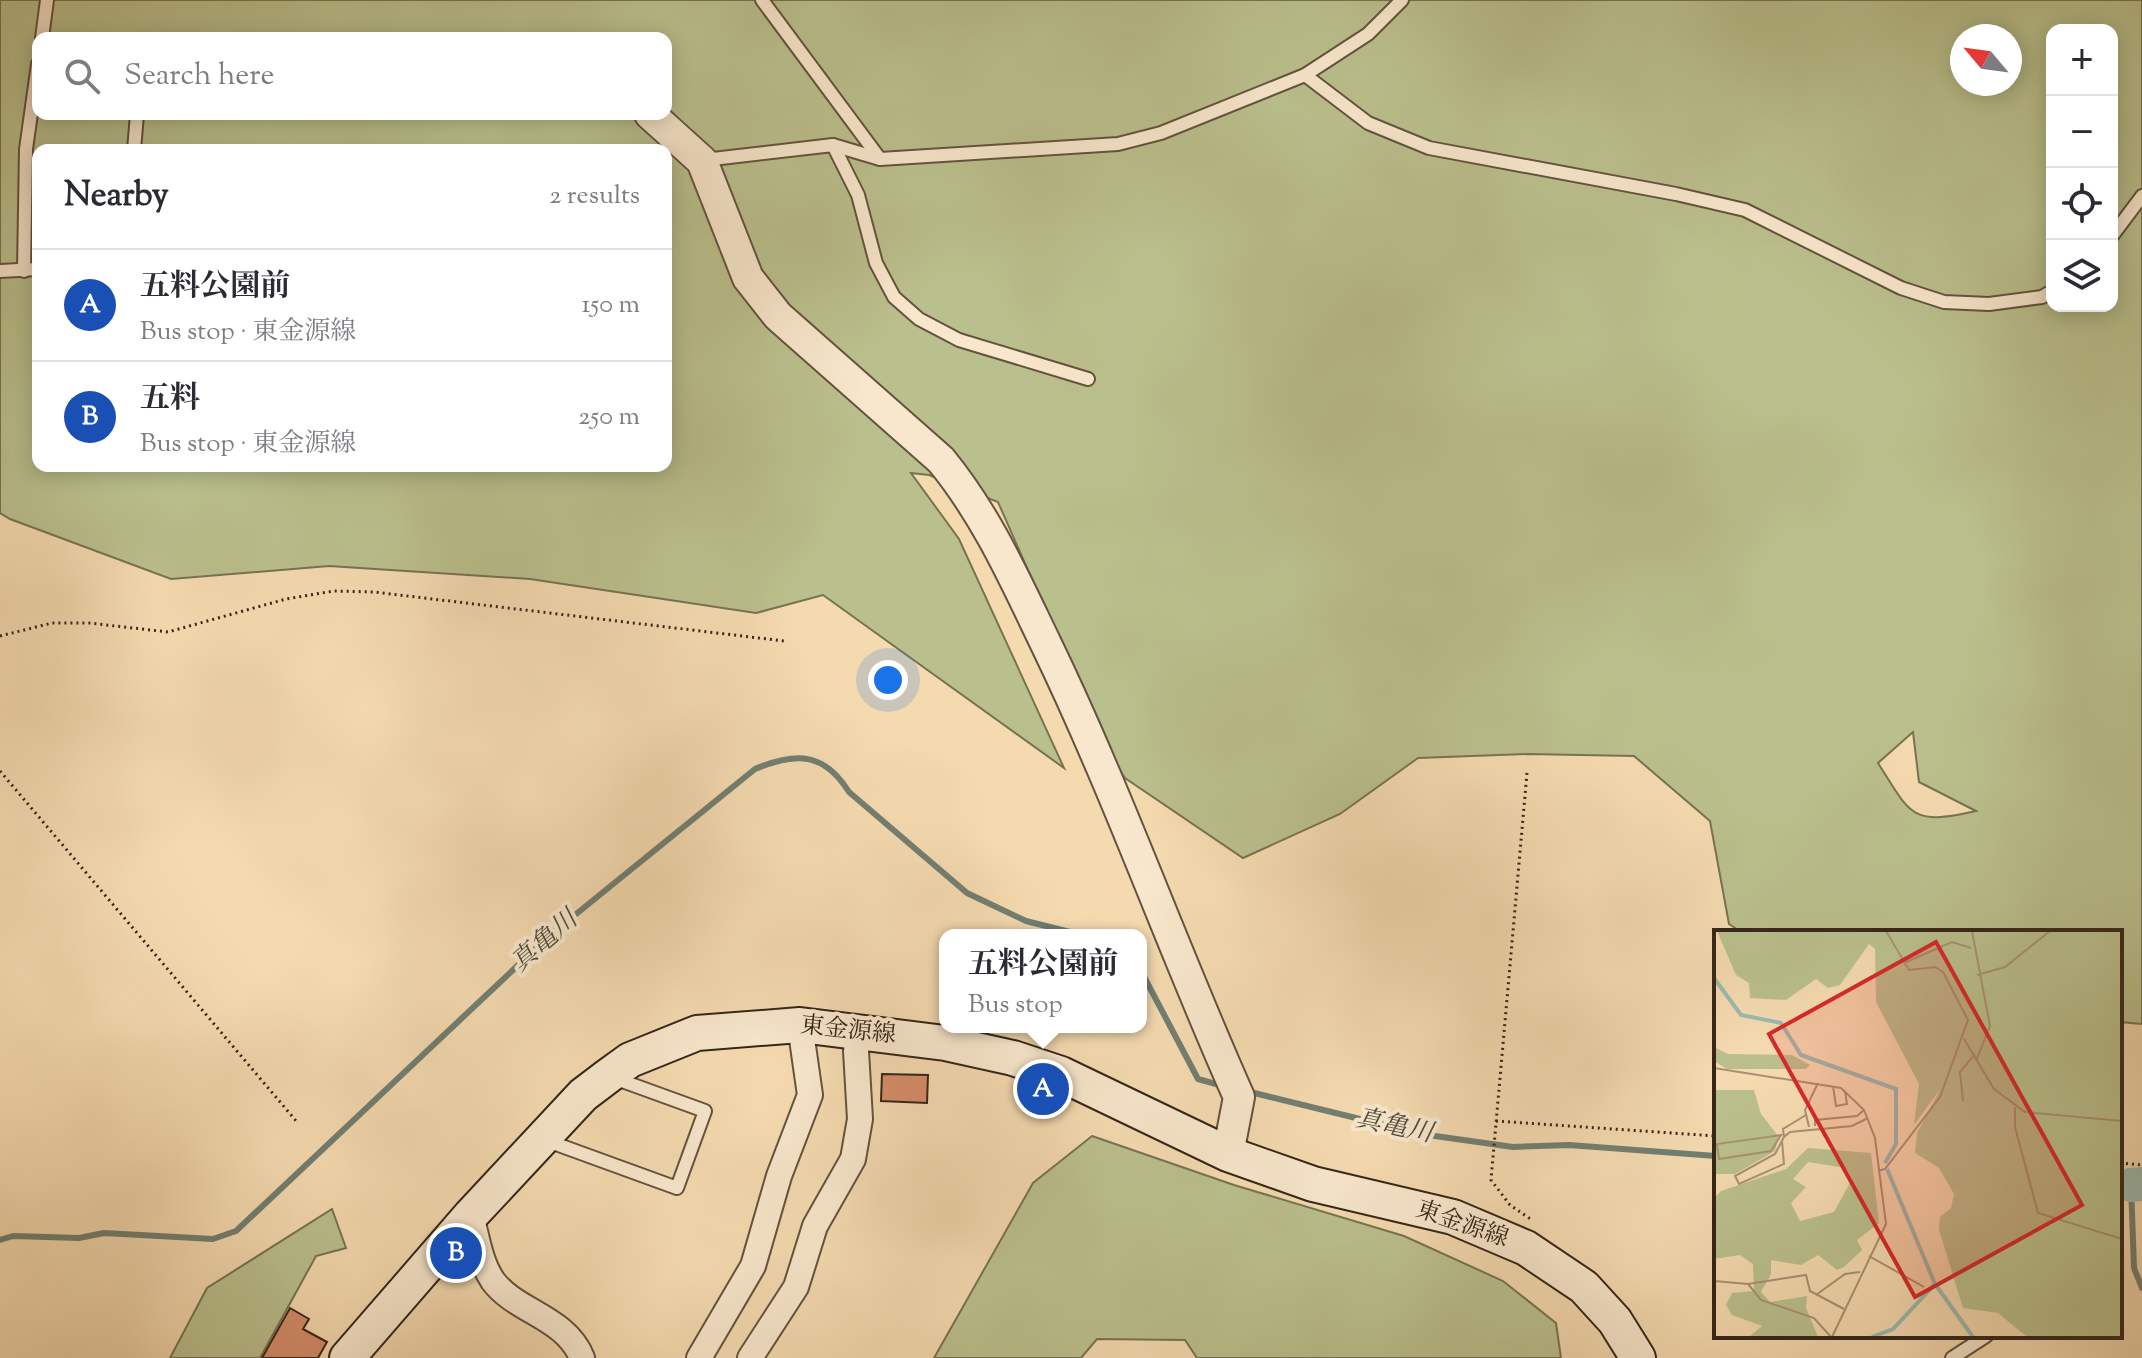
<!DOCTYPE html>
<html lang="en">
<head>
<meta charset="utf-8">
<style>
	:root { --surface:#fff; --page:#f7f7f7; --text:#2b2b33; --muted:#7c7c81; --line:#e1e1e2; --accent:#7c3aed }
	body { margin:0; font-family:"Sorts Mill Goudy","Noto Serif JP",serif; background:var(--page); color:var(--text) }
	.controls { position:absolute; right:24px; top:24px; display:grid; overflow:hidden; border-radius:16px; box-shadow:0 4px 20px #0003 }
	.controls button { width:72px; height:72px; display:grid; place-items:center; padding:0; border:0; border-bottom:2px solid var(--line); background:var(--surface); color:var(--text); font:40px sans-serif }
	.compass { position:absolute; left:1950px; top:24px; width:72px; height:72px; border-radius:50%; background:var(--surface); box-shadow:0 4px 20px #0003; rotate:299deg }
	.you { position:absolute; left:888px; top:680px; width:28px; height:28px; margin:-20px; border:6px solid #fff; border-radius:50%; background:#1a73e8; box-shadow:0 0 0 12px #1a73e833 }
	.badge { display:grid; place-items:center; width:52px; height:52px; border-radius:50%; background:var(--accent); color:#fff; font-size:26px; font-weight:700 }
	.pin { position:absolute; translate:-50% -50%; border:4px solid #fff; box-shadow:0 2px 8px #0006 }
	.popup { position:absolute; left:939px; top:929px; width:208px; height:104px; box-sizing:border-box; display:grid; place-content:center; border-radius:16px; background:var(--surface); filter:drop-shadow(0 2px 6px #0005); font-size:26px; white-space:nowrap; color:var(--muted) }
	.popup b { font-size:30px; color:var(--text) }
	.popup::after { content:''; position:absolute; left:50%; top:100%; margin-left:-16px; border:16px solid transparent; border-top-color:var(--surface) }
	.list { margin:0; padding:0; list-style:none }
	h2 { display:flex; justify-content:space-between; align-items:center; height:104px; margin:0; padding:0 32px; font-size:34px }
	h2 small { font-size:26px; font-weight:400; color:var(--muted) }
	.list li { display:grid; grid-template-columns:52px 1fr auto; gap:24px; align-items:center; box-sizing:border-box; height:112px; padding:0 32px; border-top:2px solid var(--line) }
	.list b { display:block; font-size:30px; white-space:nowrap }
	.list p { margin:0; font-size:26px; white-space:nowrap; color:var(--muted) }
	.list em { font-size:26px; font-style:normal; color:var(--muted) }
	.icon { flex:none; width:44px; height:44px; fill:none; stroke:currentColor; stroke-width:2; stroke-linecap:round; stroke-linejoin:round }
	.map { position:relative; flex:none; width:2142px; height:1358px; overflow:hidden }
	.search { position:absolute; background:var(--surface); box-shadow:0 4px 20px #0003; left:32px; top:32px; width:640px; height:88px; display:flex; align-items:center; gap:20px; box-sizing:border-box; padding:0 28px; border-radius:16px; color:var(--muted); font-size:30px }
	.panel { position:absolute; background:var(--surface); box-shadow:0 4px 20px #0003; left:32px; top:144px; width:640px; height:328px; border-radius:16px }
	.map>svg:first-child { display:block }
	.green { fill:#bac08d; stroke:#777352; stroke-width:2; fill-rule:evenodd }
	.lines { fill:none; stroke-linecap:round; stroke-linejoin:round }
	.stream { stroke:#727f72; stroke-width:6 }
	.river { stroke:#9cbaae; stroke-width:34 }
	.building { fill:#d68d6a; stroke:#342618; stroke-width:2 }
	.service-casing { stroke:#64533e; stroke-width:16 }
	.minor-casing { stroke:#64533e; stroke-width:28 }
	.tertiary-casing { stroke:#64533e; stroke-width:34 }
	.secondary-casing { stroke:#342618; stroke-width:38 }
	.path { stroke:#342618; stroke-width:3; stroke-dasharray:2 4; stroke-linecap:butt }
	.service { stroke:#f8e7cc; stroke-width:12 }
	.minor { stroke:#f8e7cc; stroke-width:24 }
	.tertiary { stroke:#f8e7cc; stroke-width:30 }
	.secondary { stroke:#f8e7cc; stroke-width:34 }
	.labels { text-anchor:middle; dominant-baseline:central; stroke-width:8; stroke-linejoin:round; paint-order:stroke }
	.street-label { font-size:24px; fill:#342618; stroke:#f8e7cc }
	.water-label { font-size:26px; font-style:italic; fill:#4e4b3e; stroke:#f8e7cc }
	.inset-river { fill:none; stroke:#9cbaae; stroke-width:4 }
	.inset-road { fill:none; stroke:#a89273; stroke-width:2 }
	.view { fill:#d62828; fill-opacity:0.15; stroke:#d62828; stroke-width:4 }
	.inset-edge { fill:none; stroke:#342618; stroke-width:4 }
</style>
</head>
<body>
<div class="map">
<svg width="2142" height="1358" viewBox="0 0 2142 1358">
	<rect width="100%" height="100%" fill="#f5dab0"/>
	<filter id="stains"><feTurbulence type="fractalNoise" baseFrequency=".0025" numOctaves="4"/><feColorMatrix values="0 0 0 0 .2 0 0 0 0 .09 0 0 0 0 .02 0 0 0 .5 -.17"/></filter>
	<radialGradient id="worn" r=".72"><stop offset=".6" stop-color="#630" stop-opacity="0"/><stop offset="1" stop-color="#630" stop-opacity=".3"/></radialGradient>
	<g class="green">
		<path d="M0,0H2142V1024L2120,1022V932H1741L1729,924L1710,821L1634,756L1528,754L1418,758L1340,814L1243,858L1125,778L1088,725L1052,625L998,502L929,475L911,473L959,539L1064,768L823,595L756,613L530,579L329,566L171,579L10,519L0,513ZM2052,30H2112V306H2052ZM1962,36H2010V84H1962ZM38,38H666V114H38ZM38,150H666V466H38ZM1913,732L1919,782L1976,811C1911,826 1911,815 1878,763Z"/>
		<polygon points="1092,1136 1234,1185 1404,1236 1503,1281 1556,1323 1561,1358 1197,1358 1185,1340 1097,1339 1081,1358 934,1358 1033,1183"/>
		<polygon points="332,1209 346,1248 316,1256 260,1358 170,1358 207,1288"/>
	</g>
	<g class="lines">
		<g class="stream">
			<polyline points="1141,971 1198,1079 1223,1086"/>
			<polyline points="1246,1091 1421,1134 1513,1147 1569,1145 1716,1156"/>
			<polyline points="2120,1184 2131,1185 2134,1268 2142,1288"/>
			<path d="M0,1240L13,1236L79,1238L104,1233L213,1239L236,1231L549,936L755,769C796,752 824,752 849,792L967,893L1026,921L1082,935"/>
		</g>
		<polyline class="river" points="2131,1185 2142,1184"/>
	</g>
	<g class="building">
		<polygon points="882,1074 928,1075 927,1103 881,1101"/>
		<polygon points="290,1308 309,1319 303,1329 327,1342 318,1358 262,1358"/>
	</g>
	<g class="lines">
		<g class="service-casing">
			<g id="service">
				<polyline points="762,0 880,159"/>
				<polyline points="42,38 47,0"/>
				<polyline points="1305,75 1368,123 1429,148 1676,194 1745,210 1901,288 1944,302 1989,304 2042,297 2052,291"/>
				<polyline points="833,145 858,195 876,263 894,297 919,319 959,340 1088,379"/>
				<polyline points="134,150 137,114"/>
				<polyline points="704,160 833,145 880,159 1118,144 1161,133 1305,75 1368,34 1402,0"/>
				<polyline points="2112,236 2142,196"/>
				<polyline points="0,271 38,269"/>
				<polyline points="24,271 26,149 38,64"/>
				<polyline points="545,1140 677,1188 705,1111 614,1078"/>
				<polyline points="1952,1358 1986,1336"/>
			</g>
		</g>
		<g class="minor-casing">
			<g id="minor">
				<path d="M471,1215C477,1237 480,1262 493,1281C516,1312 566,1317 582,1358"/>
				<polyline points="699,1358 753,1266 779,1176 810,1095 800,1025"/>
				<polyline points="750,1358 796,1287 815,1226 853,1159 860,1119 856,1051 860,1031"/>
			</g>
		</g>
		<g class="tertiary-casing">
			<path id="tertiary" d="M650,114L702,161L748,278L778,316L941,460C987,516 1015,580 1046,644C1118,793 1172,947 1239,1097L1228,1154"/>
		</g>
		<g class="secondary-casing">
			<polyline id="secondary" points="347,1358 471,1215 583,1095 608,1076 630,1060 697,1033 800,1025 945,1043 1013,1058 1061,1074 1228,1154 1313,1184 1453,1217 1526,1248 1584,1287 1615,1321 1638,1358"/>
		</g>
		<g class="path">
			<polyline points="0,636 52,623 89,623 168,632 286,599 334,591 374,592 784,641"/>
			<polyline points="0,771 297,1122"/>
			<polyline points="1527,773 1491,1180 1510,1205 1532,1220"/>
			<polyline points="1496,1121 1716,1136"/>
			<polyline points="2120,1163 2142,1165"/>
		</g>
		<use href="#service" class="service"/>
		<use href="#minor" class="minor"/>
		<use href="#tertiary" class="tertiary"/>
		<use href="#secondary" class="secondary"/>
	</g>
	<g class="labels">
		<g class="street-label">
			<text transform="translate(848 1031) rotate(6)">東金源線</text>
			<text transform="translate(1462 1225) rotate(19)">東金源線</text>
		</g>
		<g class="water-label">
			<text transform="translate(545 942) rotate(-41)">真亀川</text>
			<text transform="translate(1394 1127) rotate(12)">真亀川</text>
		</g>
	</g>
	<g transform="translate(1714 930)">
		<rect width="408" height="408" fill="#f5dab0"/>
		<path d="M3,1H408V407H313L284,383L249,378L225,300L226,287L237,278L240,264L225,238L201,223L203,203L227,158L200,195L205,154L162,72L161,19L155,14L126,55L114,58L102,49L72,70L36,68L35,53L22,45ZM0,117L14,124L78,125L96,135L92,139H13L0,131ZM0,160H40L47,184L65,207L61,221L21,244H0ZM94,218L157,223L165,293L143,310L148,320L130,337L123,340L104,325L87,335L57,330V344L47,362L56,372L93,366L92,378L104,407H35L48,396L18,385L12,375L18,363L40,361L39,334L26,325L0,329V268L7,261L72,239ZM94,232L132,238L138,249L120,282L86,291L77,273L92,257L79,249Z" fill="#bac08d" fill-rule="evenodd"/>
		<path class="inset-river" d="M0,48L27,85L67,93L87,125L182,159V214L171,233M221,354L259,407M158,407L179,399L221,354L173,239"/>
		<path class="inset-road" d="M258,1L276,96L262,131M190,33L238,12L257,18M263,45L291,37L336,1M250,109L280,159L311,182L408,191M0,138L127,158L150,180L161,208L172,294L118,407M119,156L122,176L133,174L131,161M249,171L246,142L261,124M301,177V197L324,283L408,309M101,196V190L143,186L150,180M95,197L91,180L104,153M67,205L57,221L5,229L3,214ZM70,207L69,199L92,185M68,211L70,234L25,254L21,246L61,224L70,207L76,202L138,196L154,188M164,241L171,239L226,167L254,90L229,42L221,37L195,40L172,1M155,326L210,357M0,351L34,354L47,370L100,388L117,407M34,354L92,345L96,361L130,379M102,365L131,344L146,342"/>
		<path class="view" d="M222,12L368,275L201,367L55,104Z"/>
		<rect width="408" height="408" class="inset-edge"/>
	</g>
	<rect width="100%" height="100%" filter="url(#stains)"/>
	<rect width="100%" height="100%" fill="url(#worn)"/>
</svg>
<div class="controls">
<button>+</button>
<button>−</button>
<button><svg class="icon" aria-label="locate" viewBox="0 0 24 24"><circle cx="12" cy="12" r="6"/><path d="M12 2v4M12 18v4M2 12h4M18 12h4"/></svg></button>
<button><svg class="icon" aria-label="layers" viewBox="0 0 24 24"><path d="M12 4l9 5-9 5-9-5zM3 14l9 5 9-5"/></svg></button>
</div>
<svg class="compass" viewBox="-18 -18 36 36"><path d="M0-13l5 13h-10z" fill="#e53935"/><path d="M0 13l5-13h-10z" fill="#7c7c81"/></svg>
<div class="you"></div>
<div class="pin badge" style="left:1043px;top:1089px;background:#1a4fb4">A</div>
<div class="popup"><b>五料公園前</b>Bus stop</div>
<div class="pin badge" style="left:456px;top:1253px;background:#1a4fb4">B</div>
<div class="search"><svg class="icon" aria-label="search" viewBox="0 0 24 24"><circle cx="10" cy="10" r="6"/><path d="M15 15l6 6"/></svg>Search here</div>
<section class="panel">
<h2>Nearby<small>2 results</small></h2>
<ul class="list">
<li><span class="badge" style="background:#1a4fb4">A</span><div><b>五料公園前</b><p>Bus stop · 東金源線</p></div><em>150 m</em></li>
<li><span class="badge" style="background:#1a4fb4">B</span><div><b>五料</b><p>Bus stop · 東金源線</p></div><em>250 m</em></li>
</ul>
</section>
</div>
</body>
</html>
